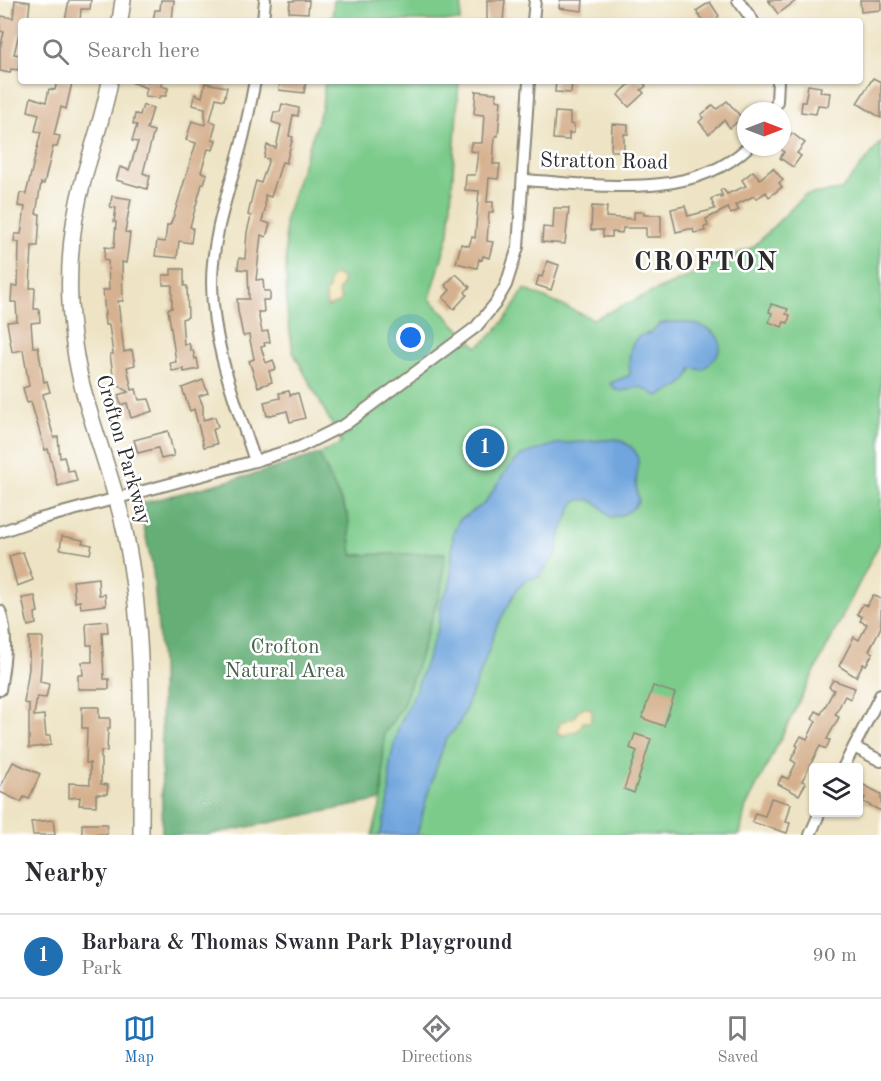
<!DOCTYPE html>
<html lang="en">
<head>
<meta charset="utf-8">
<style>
	:root { --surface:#fff; --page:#f7f7f7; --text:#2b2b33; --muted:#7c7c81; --line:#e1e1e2; --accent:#1f6fb2 }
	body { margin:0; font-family:"Old Standard TT",serif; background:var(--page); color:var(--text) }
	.controls { position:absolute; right:18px; bottom:18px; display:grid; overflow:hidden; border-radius:6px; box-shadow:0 2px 4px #0004 }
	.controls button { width:54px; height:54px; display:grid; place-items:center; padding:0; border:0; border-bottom:2px solid var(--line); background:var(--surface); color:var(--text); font:30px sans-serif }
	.compass { position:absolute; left:737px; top:102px; width:54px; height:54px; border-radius:50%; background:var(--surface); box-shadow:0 2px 4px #0004; rotate:90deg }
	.you { position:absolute; left:411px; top:338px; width:21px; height:21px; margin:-15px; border:4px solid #fff; border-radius:50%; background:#1a73e8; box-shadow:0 0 0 9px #1a73e833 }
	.badge { display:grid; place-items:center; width:39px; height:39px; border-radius:50%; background:var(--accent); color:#fff; font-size:20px; font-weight:700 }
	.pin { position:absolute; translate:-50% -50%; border:3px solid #fff; box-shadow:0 2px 6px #0006 }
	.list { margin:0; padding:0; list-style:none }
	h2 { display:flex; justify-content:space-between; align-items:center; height:78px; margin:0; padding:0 24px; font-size:26px }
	h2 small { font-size:20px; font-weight:400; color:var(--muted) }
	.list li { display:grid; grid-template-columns:39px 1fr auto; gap:18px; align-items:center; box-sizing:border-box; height:84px; padding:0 24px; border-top:2px solid var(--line) }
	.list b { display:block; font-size:22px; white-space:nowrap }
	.list p { margin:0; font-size:20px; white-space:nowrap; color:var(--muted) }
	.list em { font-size:20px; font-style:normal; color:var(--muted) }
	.icon { flex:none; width:33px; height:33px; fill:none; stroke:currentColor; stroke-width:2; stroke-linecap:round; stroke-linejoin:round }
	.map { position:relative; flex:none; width:881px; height:835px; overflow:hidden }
	.search { position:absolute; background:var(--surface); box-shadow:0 2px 4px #0004; left:18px; right:18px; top:18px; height:66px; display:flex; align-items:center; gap:15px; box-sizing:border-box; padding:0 21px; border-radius:6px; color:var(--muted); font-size:22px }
	.sheet { height:162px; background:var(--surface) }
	nav { display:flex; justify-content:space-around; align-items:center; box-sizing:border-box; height:84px; border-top:2px solid var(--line); background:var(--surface); font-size:16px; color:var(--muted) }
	nav a { display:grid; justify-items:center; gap:3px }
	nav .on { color:var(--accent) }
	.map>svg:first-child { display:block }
	.green { fill:#7ccb8b; stroke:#547b5b; stroke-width:1.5 }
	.forest { fill:#65af77; stroke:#486d51; stroke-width:1.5 }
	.sand { fill:#eeda9e; stroke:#8c8264; stroke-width:1.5 }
	.water { fill:#70a5dd; stroke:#4e6884; stroke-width:1.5 }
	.building { fill:#d6b18f }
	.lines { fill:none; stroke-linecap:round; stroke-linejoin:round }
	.street-casing { stroke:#8c8878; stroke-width:14 }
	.secondary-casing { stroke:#8c8878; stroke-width:18 }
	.street { stroke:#fff; stroke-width:10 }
	.secondary { stroke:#fff; stroke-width:15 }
	.labels { text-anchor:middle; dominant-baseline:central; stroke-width:5; stroke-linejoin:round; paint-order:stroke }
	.street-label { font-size:21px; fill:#2b2b2b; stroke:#fff }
	.park-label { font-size:21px; fill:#47634d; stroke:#fff }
	.district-label { font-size:27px; font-weight:bold; letter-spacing:1.5px; fill:#2b2b2b; stroke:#fff }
</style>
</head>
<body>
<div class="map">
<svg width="881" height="835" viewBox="0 0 881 835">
	<rect width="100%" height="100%" fill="#fff"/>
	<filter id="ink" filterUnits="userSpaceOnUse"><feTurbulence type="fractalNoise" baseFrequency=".0167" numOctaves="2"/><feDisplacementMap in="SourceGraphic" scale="12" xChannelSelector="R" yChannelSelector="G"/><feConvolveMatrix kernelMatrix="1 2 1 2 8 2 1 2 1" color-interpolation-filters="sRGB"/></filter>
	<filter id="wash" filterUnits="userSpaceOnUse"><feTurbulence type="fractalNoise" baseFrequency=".008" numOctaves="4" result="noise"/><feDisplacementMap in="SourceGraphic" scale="24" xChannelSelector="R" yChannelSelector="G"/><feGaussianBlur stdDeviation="1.35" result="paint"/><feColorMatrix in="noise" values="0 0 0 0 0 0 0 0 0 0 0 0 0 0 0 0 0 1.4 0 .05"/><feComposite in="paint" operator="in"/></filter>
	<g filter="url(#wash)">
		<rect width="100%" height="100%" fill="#eee4c5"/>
		<g class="green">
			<polygon points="334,0 462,0 460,21 332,21"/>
			<path d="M325,81H459L449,233L430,299L477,347C498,332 512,312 524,289L593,319L753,247L805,195L841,190L881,142V540L745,809L740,835H372L382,800L384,734L402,707L415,671L442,586L444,553L352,555L348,516L319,454L342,443L293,352L287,312L285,219L322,107Z"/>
		</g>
		<polygon class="forest" points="319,454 348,516 352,555 445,553 442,586 415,671 402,707 384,734 382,800 208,835 162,835 161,663 153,571 139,504 259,473"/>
		<g class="sand">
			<polygon points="335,275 341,276 343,282 338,293 341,298 339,303 327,307 325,293 329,289 329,279"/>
			<path d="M584,707L591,709C593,715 593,718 589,722H583L579,730L565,735L559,734L557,731L561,722L575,717L578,711Z"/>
		</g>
		<g class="water">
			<path d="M674,322C708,321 742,341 702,370L692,368C687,386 673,390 657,396L641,387L623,391L616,390L610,383L630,375C629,363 627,343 640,336C643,334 646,335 650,333L661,323Z"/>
			<path d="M617,439C655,455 628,471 639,500C632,512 623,516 610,517C600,504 591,495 574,502L560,535L557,553L539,577L527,580L518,588L497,626L480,674L459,724L445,741L428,793L417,835H380L389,800L390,761L399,726L416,690L438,628L442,598L450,586L453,534L459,520L484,504L508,468L522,455L556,444Z"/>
		</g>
		<g id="blocks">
			<g class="building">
				<polygon points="15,0 30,2 28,21 21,21 21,34 19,33 14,54 21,55 18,70 11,69 10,73 0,71 0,48 4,32 0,31 0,25 1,16 13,18"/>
				<polygon points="69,0 91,0 90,9 81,9 80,21 65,21"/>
				<polygon points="161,0 174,0 172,21 153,21 155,10 160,10"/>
				<polygon points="309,0 308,13 289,12 290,1"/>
				<polygon points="487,0 505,0 503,21 487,21"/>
				<polygon points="560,0 583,0 582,11 559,8"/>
				<polygon points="768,0 797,0 778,14"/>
				<polygon points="860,0 881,0 881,10 861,12"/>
				<polygon points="710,2 719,16 717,18 719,21 703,21 696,11"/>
				<polygon points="873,78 881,82 881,118 857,103"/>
				<polygon points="57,81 72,83 66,109 61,107 54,135 60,136 57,147 53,147 44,184 41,183 36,214 40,214 38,246 32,246 30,288 35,288 34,309 39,309 40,322 31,323 33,347 38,347 44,382 47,381 50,392 43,394 46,409 54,438 58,437 60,458 64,457 68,471 74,470 77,481 58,486 48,449 45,450 31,402 27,403 23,388 29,386 23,350 12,352 7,322 17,321 16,302 11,302 12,286 18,286 19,242 14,242 15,234 21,234 25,207 18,206 20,193 26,194 41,132 35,131 39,114 28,111 31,97 46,102 49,89 55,90"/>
				<polygon points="162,81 161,86 168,88 166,96 160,96 159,98 145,96 147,88 131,82"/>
				<polygon points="280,81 306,81 304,93 279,90"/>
				<polygon points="556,81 572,81 571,93 555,92"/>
				<polygon points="633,81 642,81 646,86 641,90 644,93 629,107 618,95"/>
				<polygon points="205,83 227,87 224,100 216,98 210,121 216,123 212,139 216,140 213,150 208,149 201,172 207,174 204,184 202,184 190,227 193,228 191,243 179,241 177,258 155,256 157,241 165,242 167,225 170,225 174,215 196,143 186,140 192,121 205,125 205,108 192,105 195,94 202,97"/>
				<polygon points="808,85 821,87 820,92 830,93 828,106 818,105 816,114 801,112 802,102 805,102"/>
				<polygon points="476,91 496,93 496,100 501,101 498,136 495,136 493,164 500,164 498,179 489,178 487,202 493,202 493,212 489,212 487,241 493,242 489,258 483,256 482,260 479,259 477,268 456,263 461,244 469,246 472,237 475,238 479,191 465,190 466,175 475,175 478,152 470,151 471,143 482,143 484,115 474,114"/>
				<polygon points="727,101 742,118 730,128 724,120 709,134 699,122 703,118 701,115 713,105 717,109"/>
				<polygon points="282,104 299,108 298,116 293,115 289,136 293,137 286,163 282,162 271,197 265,195 265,210 262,221 270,224 266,237 261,235 256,280 263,279 264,291 270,291 270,300 263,300 264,312 258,312 262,332 268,331 270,342 264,343 265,346 261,347 266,363 273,360 276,369 269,371 272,382 258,387 249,361 254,359 249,335 243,336 238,311 237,299 249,299 248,270 238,269 239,258 245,259 247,232 251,216 248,215 253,192 256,181 261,183 269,159 264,158 267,145 276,148 281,125 272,122 274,112 280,112"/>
				<polygon points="143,105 153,108 147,129 154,131 143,173 150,176 147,189 116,180 120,167 129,170 138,142 132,141 137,125 133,124 135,114 140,115"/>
				<polygon points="555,112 570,113 570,124 574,125 574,133 569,133 569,140 553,139"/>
				<polygon points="612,124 628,125 628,134 624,134 624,151 611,151"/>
				<polygon points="792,133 805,143 797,153 801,156 793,167 780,158 784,152 781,149"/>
				<polygon points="773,168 783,180 779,183 782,187 769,197 766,192 756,199 754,196 735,205 739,210 731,214 728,208 706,219 708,226 704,227 705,231 694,233 693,229 689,229 676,232 671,209 685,206 688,216 715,209 711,199 720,195 721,198 723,197 720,190 723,189 727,194 746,186 742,180 753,171 760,179"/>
				<polygon points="112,196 131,199 125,232 130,233 128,250 126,263 122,262 123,301 118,301 124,352 132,350 135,365 127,367 132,390 136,389 139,400 149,399 153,411 131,418 127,403 121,405 118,395 128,392 114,381 110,354 113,354 109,325 105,325 104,315 105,315 103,290 109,290 108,261 104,260 105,247 114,248 115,236 116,222 114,222 116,208 110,207"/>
				<polygon points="592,206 607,207 606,217 634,219 634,212 644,212 644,215 661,215 661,237 646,237 646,228 623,228 622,233 612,232 612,237 603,237 603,230 591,230"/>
				<polygon points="554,208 569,208 565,244 542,242 543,227 553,228"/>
				<polygon points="547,261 559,265 551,290 536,285 539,276 542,277"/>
				<polygon points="171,269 184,269 184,286 187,286 188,317 182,319 184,345 189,343 191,351 193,350 195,359 197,358 199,369 184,372 184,369 172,371 170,363 176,362 168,309 172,308 172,285 163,285 163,275 171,275"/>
				<polygon points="456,274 470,287 465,292 467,295 454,309 443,298 450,290 445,285"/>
				<polygon points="771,304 788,309 786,314 790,315 788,323 784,322 782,327 769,322 772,313 769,312"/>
				<polygon points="203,380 208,393 199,396 203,406 203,420 215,417 218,427 213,430 217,444 204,447 194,409 190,411 182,388"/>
				<polygon points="289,391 290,395 298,393 305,418 290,422 287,411 267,416 264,402 280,398 279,393"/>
				<polygon points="168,431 174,456 161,459 158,448 138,453 134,440"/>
				<polygon points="62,536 83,540 82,543 92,545 90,554 60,549"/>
				<polygon points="23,552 33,580 17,586 9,556"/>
				<polygon points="98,578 99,595 105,594 106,605 81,608 80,601 75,602 73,581"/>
				<polygon points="873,595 881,599 881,627 869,651 873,653 866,665 863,664 856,677 839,666 854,637 859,640 867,624 860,621 862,617 857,614 863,604 867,606"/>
				<polygon points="35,596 38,612 35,613 36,624 28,626 22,598"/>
				<polygon points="107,621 108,632 102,632 104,679 109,679 109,689 78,689 78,675 83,675 82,662 92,662 92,645 87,645 86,623"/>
				<polygon points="29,637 42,637 43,639 40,682 49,684 46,698 37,697 34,716 44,715 46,736 50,736 51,745 29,748 29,704 24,703 29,668"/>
				<polygon points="833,680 855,688 850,699 845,696 835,715 839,717 827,739 830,740 826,749 820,746 802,781 806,783 799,795 778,784 782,776 788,779 796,763 791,760 798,746 796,745 801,736 807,739 816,721 812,719 816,711 821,714 834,690 829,687"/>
				<polygon points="653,686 675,693 664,726 642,718"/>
				<polygon points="82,707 99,707 99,718 110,718 110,728 108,728 107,751 101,751 101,784 108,785 107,794 96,794 96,806 79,805 80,797 69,798 69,783 90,784 90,763 86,763 87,728 82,728"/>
				<polygon points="635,734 651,739 634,793 624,789 637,751 630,748"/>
				<polygon points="13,762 40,774 29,799 24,797 21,802 0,792 0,788"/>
				<polygon points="862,784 881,794 881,811 863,802 865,798 858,795"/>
				<polygon points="771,798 791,804 786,822 790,823 787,833 752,822 755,813 765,816"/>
				<polygon points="53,820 55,835 33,835 31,822"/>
				<polygon points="82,824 107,824 107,834 82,835"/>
			</g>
		</g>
	</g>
	<g filter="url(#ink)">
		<use href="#blocks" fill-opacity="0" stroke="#8c8878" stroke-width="1.5"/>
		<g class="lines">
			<g class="street-casing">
				<g id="street">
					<polyline points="738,0 753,21"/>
					<polyline points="263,21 265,0"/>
					<polyline points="533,21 535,0"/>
					<path d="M255,81C250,105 246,129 239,153C227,196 212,238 212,283C212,345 236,403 255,461"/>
					<polyline points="774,111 777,101 778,81"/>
					<path d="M523,180C595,184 691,202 748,147"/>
					<polyline points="0,532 32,521 255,461 300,447 346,424 476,327 495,304 506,285 518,247 529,81"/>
					<path d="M0,611C9,638 4,663 0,690"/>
					<polyline points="854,747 881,761"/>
					<polyline points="843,768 881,694"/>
					<polyline points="810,835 820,812"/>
				</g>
			</g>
			<g class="secondary-casing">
				<g id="secondary">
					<polyline points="120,21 123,0"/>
					<path d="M110,81C104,114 93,145 84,177C73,217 68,262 70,303C72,339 78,376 89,410C101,451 116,490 125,532C146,632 141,734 141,835"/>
				</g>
			</g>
			<use href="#street" class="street"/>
			<use href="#secondary" class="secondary"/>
		</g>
	</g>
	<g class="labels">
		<g class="street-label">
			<text transform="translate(604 162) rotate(1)">Stratton Road</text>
			<text transform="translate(123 450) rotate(74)">Crofton Parkway</text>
		</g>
		<g class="park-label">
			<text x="285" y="647">Crofton<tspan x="285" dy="24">Natural Area</tspan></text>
		</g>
		<g class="district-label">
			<text x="706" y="262">CROFTON</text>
		</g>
	</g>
</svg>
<div class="controls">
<button><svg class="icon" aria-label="layers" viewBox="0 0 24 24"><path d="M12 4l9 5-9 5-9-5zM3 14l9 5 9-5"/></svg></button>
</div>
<svg class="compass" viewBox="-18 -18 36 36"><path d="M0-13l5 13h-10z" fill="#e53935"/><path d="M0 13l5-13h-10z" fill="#7c7c81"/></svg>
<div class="you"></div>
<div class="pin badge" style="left:485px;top:448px">1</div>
<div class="search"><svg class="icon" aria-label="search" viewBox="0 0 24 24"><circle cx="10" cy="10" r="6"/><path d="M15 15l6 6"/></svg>Search here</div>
</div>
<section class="sheet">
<h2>Nearby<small></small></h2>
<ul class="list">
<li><span class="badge">1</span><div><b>Barbara &amp; Thomas Swann Park Playground</b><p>Park</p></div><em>90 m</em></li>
</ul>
</section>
<nav>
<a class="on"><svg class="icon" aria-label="map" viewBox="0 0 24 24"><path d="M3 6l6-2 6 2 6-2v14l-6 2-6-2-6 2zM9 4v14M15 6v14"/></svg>Map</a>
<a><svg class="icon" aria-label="directions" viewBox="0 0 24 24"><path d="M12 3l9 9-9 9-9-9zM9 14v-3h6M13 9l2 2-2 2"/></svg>Directions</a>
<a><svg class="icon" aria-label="saved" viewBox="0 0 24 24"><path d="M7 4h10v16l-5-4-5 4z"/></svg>Saved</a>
</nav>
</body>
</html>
